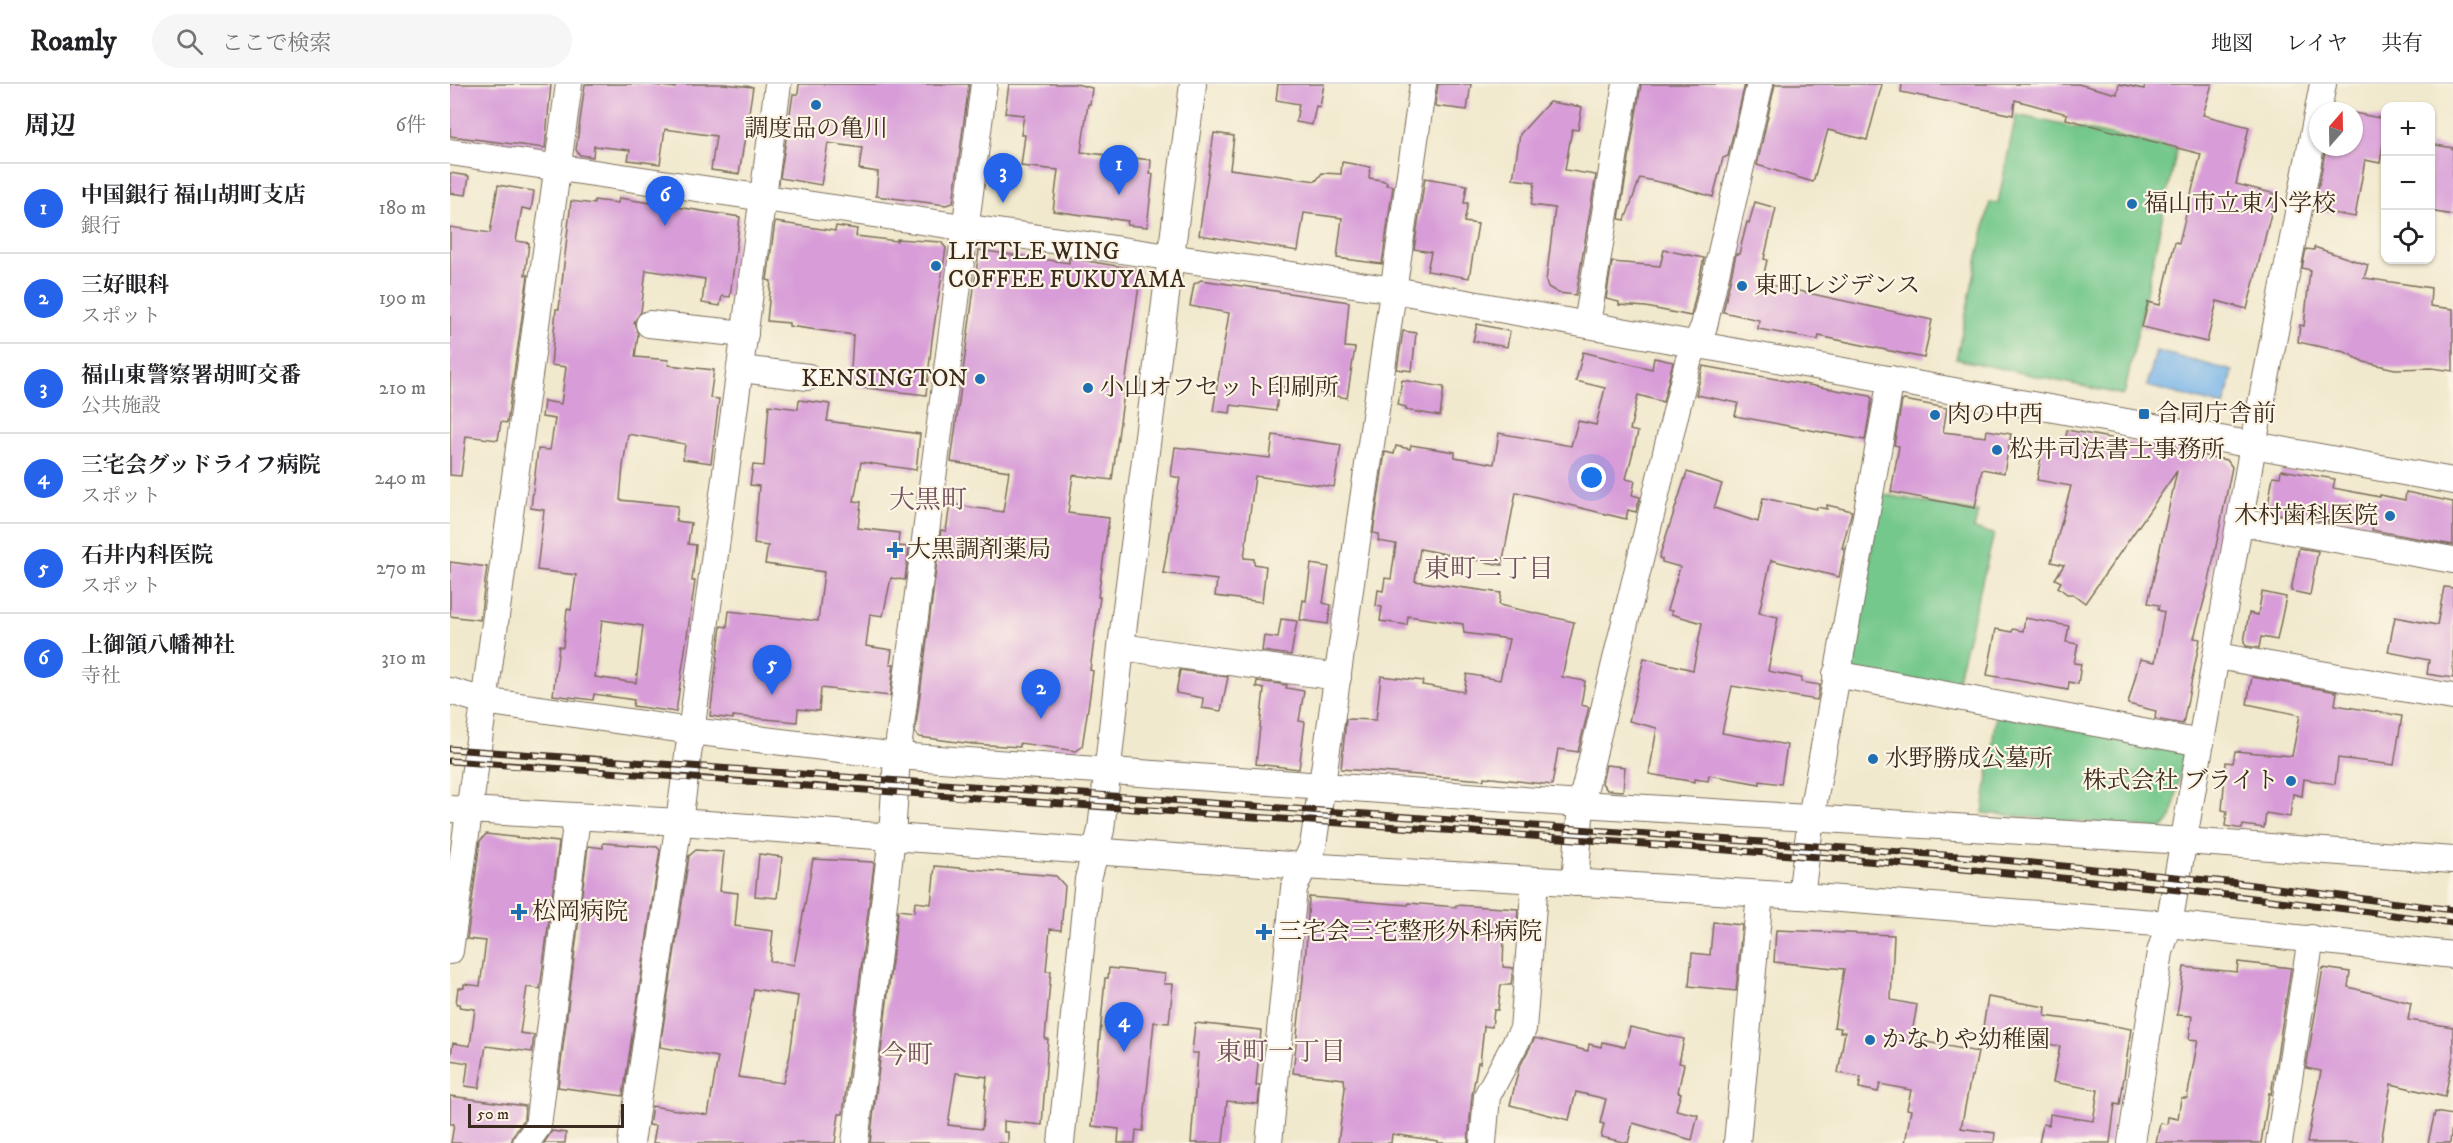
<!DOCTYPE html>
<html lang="ja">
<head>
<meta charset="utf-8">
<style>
	:root { --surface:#fff; --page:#f6f6f6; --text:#202124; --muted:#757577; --line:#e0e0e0; --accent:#2563eb }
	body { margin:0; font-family:"IM FELL DW Pica","Noto Serif JP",serif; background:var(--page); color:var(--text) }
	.controls { position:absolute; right:18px; top:18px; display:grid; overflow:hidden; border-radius:12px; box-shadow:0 2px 4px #0004 }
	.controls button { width:54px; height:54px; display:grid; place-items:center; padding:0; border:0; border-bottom:2px solid var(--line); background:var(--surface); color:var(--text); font:30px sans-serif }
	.compass { position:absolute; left:1859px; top:18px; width:54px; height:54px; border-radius:50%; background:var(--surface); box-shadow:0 2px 4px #0004; rotate:20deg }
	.scale { position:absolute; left:18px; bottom:15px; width:156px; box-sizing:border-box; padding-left:6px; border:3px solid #3b2a1e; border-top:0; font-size:16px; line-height:21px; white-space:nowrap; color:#3b2a1e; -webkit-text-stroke:4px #fcf5e5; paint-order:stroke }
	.you { position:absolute; left:1142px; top:394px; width:21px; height:21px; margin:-15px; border:4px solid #fff; border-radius:50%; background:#1a73e8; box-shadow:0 0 0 9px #1a73e833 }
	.badge { display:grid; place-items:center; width:39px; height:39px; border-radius:50%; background:var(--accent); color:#fff; font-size:20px; font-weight:700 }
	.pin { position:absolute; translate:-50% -50px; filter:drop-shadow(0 2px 3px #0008) }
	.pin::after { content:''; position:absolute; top:32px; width:21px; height:18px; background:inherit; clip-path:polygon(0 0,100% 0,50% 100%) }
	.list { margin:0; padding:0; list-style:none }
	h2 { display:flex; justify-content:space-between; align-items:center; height:78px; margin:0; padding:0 24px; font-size:26px }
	h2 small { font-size:20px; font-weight:400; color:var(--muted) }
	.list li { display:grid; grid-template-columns:39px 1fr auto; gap:18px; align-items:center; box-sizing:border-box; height:90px; padding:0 24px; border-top:2px solid var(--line) }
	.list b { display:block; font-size:22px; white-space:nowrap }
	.list p { margin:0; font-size:20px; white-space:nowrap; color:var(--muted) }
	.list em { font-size:20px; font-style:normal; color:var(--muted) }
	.icon { flex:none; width:33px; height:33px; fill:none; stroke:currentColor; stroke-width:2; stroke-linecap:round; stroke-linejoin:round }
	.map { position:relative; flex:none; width:2003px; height:1059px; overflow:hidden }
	header { display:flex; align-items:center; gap:36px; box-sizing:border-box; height:84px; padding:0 30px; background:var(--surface); border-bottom:2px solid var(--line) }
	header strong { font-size:28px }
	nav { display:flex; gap:33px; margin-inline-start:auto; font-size:21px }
	.search { width:420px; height:54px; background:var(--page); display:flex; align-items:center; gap:15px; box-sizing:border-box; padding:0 21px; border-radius:33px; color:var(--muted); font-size:22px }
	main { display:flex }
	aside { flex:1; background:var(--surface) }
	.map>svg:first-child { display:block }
	.green { fill:#74c88c; stroke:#587955; stroke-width:1.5 }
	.water { fill:#76b3e8; stroke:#586e83; stroke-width:1.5 }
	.building { fill:#d89dd8; fill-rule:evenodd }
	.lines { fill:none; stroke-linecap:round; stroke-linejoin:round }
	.minor-casing { stroke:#7b6d5b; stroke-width:28 }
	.minor { stroke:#fff; stroke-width:26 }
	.rail-casing { stroke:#3b2a1e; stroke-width:7 }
	.rail { stroke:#fcf5e5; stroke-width:4.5; stroke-dasharray:14; stroke-linecap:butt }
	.poi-dot { fill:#1f6fb2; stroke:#fcf5e5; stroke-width:2 }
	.labels { text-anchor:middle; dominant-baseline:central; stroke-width:4.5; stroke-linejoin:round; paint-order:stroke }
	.poi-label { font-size:24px; fill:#3b2a1e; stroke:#fcf5e5; text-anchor:start }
	.neighbourhood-label { font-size:26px; fill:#72525f; stroke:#fcf5e5 }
</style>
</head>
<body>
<header>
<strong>Roamly</strong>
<div class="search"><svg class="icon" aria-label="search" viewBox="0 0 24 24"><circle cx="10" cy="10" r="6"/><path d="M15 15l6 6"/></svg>ここで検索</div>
<nav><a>地図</a><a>レイヤ</a><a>共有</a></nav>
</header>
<main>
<aside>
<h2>周辺<small>6件</small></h2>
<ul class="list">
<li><span class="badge">1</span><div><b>中国銀行 福山胡町支店</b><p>銀行</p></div><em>180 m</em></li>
<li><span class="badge">2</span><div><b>三好眼科</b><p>スポット</p></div><em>190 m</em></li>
<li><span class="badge">3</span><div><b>福山東警察署胡町交番</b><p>公共施設</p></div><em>210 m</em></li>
<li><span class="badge">4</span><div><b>三宅会グッドライフ病院</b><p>スポット</p></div><em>240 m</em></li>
<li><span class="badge">5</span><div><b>石井内科医院</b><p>スポット</p></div><em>270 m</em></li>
<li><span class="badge">6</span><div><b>上御領八幡神社</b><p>寺社</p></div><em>310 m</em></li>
</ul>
</aside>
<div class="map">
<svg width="2003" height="1059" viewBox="0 0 2003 1059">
	<rect width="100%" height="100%" fill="#fcf5e5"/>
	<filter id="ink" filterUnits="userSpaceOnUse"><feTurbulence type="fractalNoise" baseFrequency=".0167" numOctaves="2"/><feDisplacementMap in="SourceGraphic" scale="12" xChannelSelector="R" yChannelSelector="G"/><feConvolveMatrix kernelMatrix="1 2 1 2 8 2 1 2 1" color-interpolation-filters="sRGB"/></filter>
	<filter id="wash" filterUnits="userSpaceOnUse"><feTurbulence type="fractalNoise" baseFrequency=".008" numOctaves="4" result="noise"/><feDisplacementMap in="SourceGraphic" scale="24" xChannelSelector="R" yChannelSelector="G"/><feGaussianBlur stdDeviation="1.35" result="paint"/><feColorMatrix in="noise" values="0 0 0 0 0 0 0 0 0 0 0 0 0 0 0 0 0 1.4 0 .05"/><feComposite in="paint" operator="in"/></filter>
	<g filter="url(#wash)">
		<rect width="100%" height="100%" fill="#f1e9cd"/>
		<g class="green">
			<polygon points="1566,31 1727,65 1674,311 1506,275 1540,118 1548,119"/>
			<polygon points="1431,410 1528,428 1524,445 1544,450 1505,605 1401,586"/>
			<polygon points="1546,631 1734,666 1722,734 1712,745 1533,729"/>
		</g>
		<polygon class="water" points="1706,267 1783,287 1774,322 1697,302"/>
		<g id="blocks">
			<g class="building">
				<polygon points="0,0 101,0 95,64 0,52"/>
				<polygon points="135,0 197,0 225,4 226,0 273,0 303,3 289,90 261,86 266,52 215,45 210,80 178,76 180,66 144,62 143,73 130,71 126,66"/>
				<polygon points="349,0 519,0 503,119 496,121 426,112 428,88 409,85 412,64 378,59 371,101 330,94 343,10 348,10"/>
				<polygon points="559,0 626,0 642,4 640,20 638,20 631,68 701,76 700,90 703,90 697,143 677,141 678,137 603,127 608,86 571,82 575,51 571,51 574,31 555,29"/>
				<polygon points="828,0 874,0 870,23 866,22 862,41 846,38 849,20 826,16"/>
				<polygon points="988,0 1021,0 1017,26 985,22"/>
				<polygon points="1191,0 1295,0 1278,72 1273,74 1263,113 1223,101 1190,94 1175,136 1169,135"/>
				<polygon points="1325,0 1432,0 1417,56 1378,46 1363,98 1307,81"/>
				<polygon points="1452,0 1628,0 1667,10 1669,0 1694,5 1695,0 1762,0 1753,31 1799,43 1786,100 1826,110 1797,225 1767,217 1757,258 1692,243 1698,218 1710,221 1725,158 1729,159 1751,70 1616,35 1617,30 1565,16 1563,31 1451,8"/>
				<polygon points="1099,18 1132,23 1128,46 1122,45 1115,86 1146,91 1126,211 1108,209 1098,203 1096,197 1105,124 1081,121 1085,98 1063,95 1070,50"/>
				<polygon points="1904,29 1935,35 1935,61 1933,60 1930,79 1915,76 1905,133 1864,126 1876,63 1904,63"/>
				<polygon points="764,49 784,52 780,85 866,97 872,89 891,90 892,78 920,83 919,94 931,96 937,98 936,101 943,102 932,180 887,174 892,134 854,129 848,167 749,151"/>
				<polygon points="1980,60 2003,64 2003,131 1980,127"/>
				<polygon points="0,89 19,92 16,111 0,109"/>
				<polygon points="975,94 1017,101 1014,119 1018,119 1014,138 1028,140 1019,194 977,187 981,168 964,165"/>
				<polygon points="48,101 84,107 81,126 72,124 66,157 79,159 75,191 78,191 57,339 51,338 48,356 16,352 11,392 0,391 0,143 40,149"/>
				<path d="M169,114L290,133L280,213L272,212L270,222L252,219L255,195L196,186L191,228L184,238L188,250L185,273L219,276L218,281L264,286L260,314L269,315L261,379L233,375L235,360L178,350L173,382L170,416L228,422L226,437L241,439L238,460L246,461L242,497H245L226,628L183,622L184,616L144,610L143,616L103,611L109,562L113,563L117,525L121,526L126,491L87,486L94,426L81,424L88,365L100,366L105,335L92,333L94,317L111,320L116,283L101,281L106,225H109L121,117L144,120V116L168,119ZM152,536L193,542L186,599L145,593Z"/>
				<polygon points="1305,118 1326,124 1314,175 1317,176 1312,199 1482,236 1474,274 1369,252 1368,256 1308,245 1309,236 1273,228 1286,170 1289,170 1297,138 1299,139"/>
				<polygon points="325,138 385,147 386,142 407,145 406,152 447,157 447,155 491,158 496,164 482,256 476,311 400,302 403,251 339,242 339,239 317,237 321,197 317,196"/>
				<polygon points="1864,163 1918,181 1914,194 1981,204 1980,222 2003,225 2003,287 1982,284 1945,285 1914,278 1895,268 1848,258 1850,241 1854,242 1860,186 1852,184 1856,165 1864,166"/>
				<polygon points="529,166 619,179 619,174 691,186 662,396 623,391 618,429 659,434 648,513 650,513 640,586 643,587 640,611 632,663 626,667 570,659 570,663 523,660 469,653 465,649 491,446 496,447 500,420 553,428 559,387 501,378"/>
				<polygon points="1214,166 1254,174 1241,232 1196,223 1169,221 1169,218 1156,215 1162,178 1210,182"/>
				<polygon points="751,196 899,218 895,263 905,264 897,314 829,302 826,327 781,321 780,329 763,327 779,229 740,222 744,200"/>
				<polygon points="1027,240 1060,247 1057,263 1023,257"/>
				<polygon points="953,247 966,249 962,287 947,285"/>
				<polygon points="1133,268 1202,285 1204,274 1223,278 1213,318 1188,311 1180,346 1188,348 1176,395 1185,397 1182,411 1190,413 1186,428 1178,426 1176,435 1066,408 1052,481 970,465 965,497 1051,509 1049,521 1124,538 1112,593 1135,597 1131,621 1139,623 1128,668 1108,665 1102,701 1034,693 1034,696 891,685 896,635 926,636 931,592 973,597 972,601 1014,608 1017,590 1050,596 1059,555 1014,549 1013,540 958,532 957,541 930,537 932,523 926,522 928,506 933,507 935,494 941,495 946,460 928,457 929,450 923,449 935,368 944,370 946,362 960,365 961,361 1005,368 1005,373 1044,380 1049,349 1121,362 1128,337 1146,341 1155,304 1126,297"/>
				<polygon points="1253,282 1420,312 1422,315 1415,356 1285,332 1288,319 1246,311"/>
				<polygon points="952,296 994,303 990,332 956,326 956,323 948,321"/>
				<polygon points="349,316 380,320 377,337 470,350 466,386 411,378 404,417 411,418 408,444 449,449 448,462 459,463 455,496 441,494 433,532 420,530 416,562 442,566 440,580 444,580 440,612 371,604 369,627 348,625 347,638 283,632 283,635 260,632 271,542 277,543 279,527 368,537 374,488 315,480 318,462 304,460 309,402 300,401 303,381 314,382 319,321 348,325"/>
				<polygon points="1454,316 1497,324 1493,348 1536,353 1537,346 1561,350 1554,389 1532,385 1525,424 1441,408 1449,362 1444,361 1452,317"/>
				<polygon points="1617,346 1777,376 1782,383 1758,502 1744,554 1750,555 1733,640 1705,635 1706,627 1678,620 1690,575 1705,578 1714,528 1708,526 1709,521 1698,519 1727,387 1635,519 1623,510 1617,510 1608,503 1611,498 1605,495 1614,481 1601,478 1621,402 1587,396 1593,362 1603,363 1605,360 1615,358"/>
				<polygon points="823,351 891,361 884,403 805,392 794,474 804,475 804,480 816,482 812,518 765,512 767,496 713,489 730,394 721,392 725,363 820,374"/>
				<polygon points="1831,386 1885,395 1883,404 1930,413 1930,411 1955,416 1956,408 2003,418 2003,461 1922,446 1923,441 1879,432 1878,438 1817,428 1823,392 1830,393"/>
				<polygon points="1237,388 1272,400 1264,424 1308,438 1313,414 1366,425 1367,423 1377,425 1377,421 1402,427 1392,464 1395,464 1389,493 1321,476 1309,529 1328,533 1318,587 1352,594 1351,598 1370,601 1367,616 1282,602 1272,649 1337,661 1331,700 1310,697 1310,700 1259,691 1258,697 1245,695 1245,698 1199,690 1207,644 1179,637 1194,574 1243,586 1252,539 1221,530 1222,527 1217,526 1230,483 1212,478 1212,475 1209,474"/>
				<polygon points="1849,464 1868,467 1860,511 1841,507"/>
				<polygon points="0,478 37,483 30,536 0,532"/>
				<polygon points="861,480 879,483 873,519 881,521 878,540 850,536 853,516 856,517"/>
				<polygon points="1994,503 2003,504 2003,594 1977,590 1979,576 1938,568 1945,533 1987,541"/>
				<polygon points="1812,508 1836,513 1827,556 1811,553 1809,564 1796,562 1794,558 1799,529 1808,531"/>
				<polygon points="1575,534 1619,542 1616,558 1628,560 1624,579 1631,580 1628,600 1619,598 1618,606 1537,591 1546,545 1562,548 1563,545 1573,547"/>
				<polygon points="831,535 847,537 841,571 812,567 814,552 828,554"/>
				<polygon points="730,586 778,593 771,627 752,624 753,614 726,609"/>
				<polygon points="1802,593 1887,608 1885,621 1952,632 1944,681 1888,674 1885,700 1854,695 1852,712 1843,710 1840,733 1816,729 1814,744 1793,741 1792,745 1775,742 1777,727 1772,726 1776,678 1783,679 1785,667 1842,672 1850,631 1797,620"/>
				<polygon points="807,597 837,601 836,604 854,607 849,637 855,638 849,685 806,680 814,605 806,603"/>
				<polygon points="1156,681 1175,683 1173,707 1157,706 1152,699"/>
				<polygon points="36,750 109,758 90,905 77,903 70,949 84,951 82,968 36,962 29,1004 15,1002 18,979 0,976 3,959 20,962 25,925 9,923 10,920 6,920 8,904 14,904 14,900 30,902 36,857 17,855 30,757"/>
				<polygon points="153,759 207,763 210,766 173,1012 108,1003 138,762 153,764"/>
				<path d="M246,766L274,768L270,807L288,809L285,842L323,847L320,877L344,881L363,775L422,778L424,780L393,1030H389L385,1059H203L206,1042L199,1041L202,1022L258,1031L268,973L210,963L239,772ZM304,905L348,912L340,971L333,999L288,993Z"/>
				<polygon points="309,770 332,773 327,814 305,812"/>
				<path d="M485,782L606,792L615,802L611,846L600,845L596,887H601L595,955H598L592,1041L554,1037V1048H558V1059H420L448,826L464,828L465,818L481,820ZM506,989L537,993L532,1045L498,1041Z"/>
				<polygon points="859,813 958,821 959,819 1006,823 1006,821 1068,825 1066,851 1054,851 1053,883 1063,884 1061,901 1051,901 1048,926 1044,926 1042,943 1034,942 1030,979 1028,978 1022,1011 1018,1059 988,1059 988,1057 942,1050 941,1059 888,1059 895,1004 894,995 843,989 856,866"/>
				<polygon points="1263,838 1292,841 1286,907 1239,902 1242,869 1260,871"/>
				<polygon points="1326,846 1444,851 1441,916 1467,921 1461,955 1528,968 1523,992 1521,992 1511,1044 1545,1049 1544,1059 1455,1059 1461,1026 1457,1025 1461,1006 1430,1000 1428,1008 1409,1004 1411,993 1388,989 1395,948 1390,948 1391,944 1384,943 1394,885 1324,878"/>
				<polygon points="1788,878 1841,884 1821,1010 1819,1009 1811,1059 1706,1059 1710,1039 1717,1040 1718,1033 1728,1035 1731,1014 1737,1014 1748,956 1739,955 1742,932 1727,931 1734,883 1787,888"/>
				<polygon points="659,884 715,890 714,900 723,900 719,939 704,938 693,1047 686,1046 685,1059 668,1059 669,1045 642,1042 655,894 658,894"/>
				<polygon points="1873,884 1900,888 1898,903 1961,919 1958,936 2003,943 2003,972 1995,1013 1941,1000 1931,1059 1857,1059 1871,987 1856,984"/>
				<polygon points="1538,913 1596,923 1595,932 1638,938 1638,937 1681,945 1670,1021 1665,1020 1660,1059 1589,1059 1593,1040 1599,1041 1600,1030 1643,1037 1648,1006 1603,998 1610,962 1532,949"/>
				<polygon points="745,939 811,946 806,1002 810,1002 808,1020 777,1017 773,1059 741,1059 748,969 742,969"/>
				<polygon points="1180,943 1234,955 1229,979 1234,980 1228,1008 1231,1009 1226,1026 1248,1031 1242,1056 1183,1039 1178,1059 1151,1053 1154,1040 1150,1039 1156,1015 1126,1008 1119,1036 1060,1021 1069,984 1085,954 1138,967 1139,960 1151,963 1152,958 1175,963"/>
				<polygon points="0,1012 75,1022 74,1036 64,1050 61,1059 1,1059 4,1040 0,1040"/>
				<polygon points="1985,1028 2003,1031 2000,1059 1978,1059"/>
				<polygon points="102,1047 116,1049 115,1059 94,1059"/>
			</g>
		</g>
	</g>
	<g filter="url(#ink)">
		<use href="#blocks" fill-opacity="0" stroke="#7b6d5b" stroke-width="1.5"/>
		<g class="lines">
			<g class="minor-casing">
				<g id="minor">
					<polyline points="0,68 944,206 2003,397"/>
					<polyline points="199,240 295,250"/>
					<polyline points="1137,240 1176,0"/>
					<polyline points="291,285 358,293"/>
					<polyline points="1790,438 2003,476"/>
					<polyline points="671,563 888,593"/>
					<polyline points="1767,572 2003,613"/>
					<polyline points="1386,590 1751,659"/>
					<polyline points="0,607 34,617 241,647 447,672 1131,720 1734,757 2003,776"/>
					<polyline points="0,725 229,738 854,782 1351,812 1719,840 2003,871"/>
					<polyline points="1125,799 1131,720 1238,278 1254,242 1310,0"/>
					<polyline points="1351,812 1361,734 1441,295"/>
					<polyline points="0,867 119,0"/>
					<polyline points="76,1059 88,1042 127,733"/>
					<polyline points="181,1059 229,738 328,0"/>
					<polyline points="405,1059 442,753 447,672 534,0"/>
					<polyline points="611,1059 638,795 651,746 671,563 743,0"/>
					<polyline points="819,1059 844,804 863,762 973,0"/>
					<polyline points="1033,1059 1037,1012 1073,945 1085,797"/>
					<polyline points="1287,1059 1310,810"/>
					<polyline points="1681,1059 1710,868 1719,840 1803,361 1873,0"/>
					<polyline points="1829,1059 1861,854"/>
				</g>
			</g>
			<use href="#minor" class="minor"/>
			<g class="rail-casing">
				<g id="rail">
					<polyline points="0,665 1522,773 1787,799 2003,826"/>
					<path d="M0,677C346,703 692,725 1038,749C1360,771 1683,795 2003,839"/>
				</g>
			</g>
			<use href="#rail" class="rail"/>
		</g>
	</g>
	<g class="poi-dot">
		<circle cx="366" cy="21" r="6"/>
		<circle cx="1682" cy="120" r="6"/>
		<circle cx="486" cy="182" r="6"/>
		<circle cx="1292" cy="202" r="6"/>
		<circle cx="530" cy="295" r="6"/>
		<circle cx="638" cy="304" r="6"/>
		<rect x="1688" y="324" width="12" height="12" rx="3"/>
		<circle cx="1485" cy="331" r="6"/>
		<circle cx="1547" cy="366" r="6"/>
		<circle cx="1940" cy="432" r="6"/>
		<path d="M442 457h6v6h6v6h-6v6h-6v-6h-6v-6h6z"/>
		<circle cx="1423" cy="675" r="6"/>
		<circle cx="1841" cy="697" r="6"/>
		<path d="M66 819h6v6h6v6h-6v6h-6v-6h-6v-6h6z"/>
		<path d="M811 839h6v6h6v6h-6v6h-6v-6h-6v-6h6z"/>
		<circle cx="1420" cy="956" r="6"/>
	</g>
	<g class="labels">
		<g class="poi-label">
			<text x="366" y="45" text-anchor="middle">調度品の亀川</text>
			<text x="1694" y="120">福山市立東小学校</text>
			<text x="498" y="168">LITTLE WING<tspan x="498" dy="28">COFFEE FUKUYAMA</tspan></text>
			<text x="1304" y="202">東町レジデンス</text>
			<text x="518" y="295" text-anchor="end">KENSINGTON</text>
			<text x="650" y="304">小山オフセット印刷所</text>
			<text x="1706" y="330">合同庁舎前</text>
			<text x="1497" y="331">肉の中西</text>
			<text x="1559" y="366">松井司法書士事務所</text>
			<text x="1928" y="432" text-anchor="end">木村歯科医院</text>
			<text x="457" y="466">大黒調剤薬局</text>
			<text x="1435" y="675">水野勝成公墓所</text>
			<text x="1829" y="697" text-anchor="end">株式会社 ブライト</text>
			<text x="82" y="828">松岡病院</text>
			<text x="828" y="848">三宅会三宅整形外科病院</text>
			<text x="1432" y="956">かなりや幼稚園</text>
		</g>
		<g class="neighbourhood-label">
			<text x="478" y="416">大黒町</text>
			<text x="1039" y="485">東町二丁目</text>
			<text x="831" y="968">東町一丁目</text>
			<text x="457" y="971">今町</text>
		</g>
	</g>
</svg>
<div class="controls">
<button>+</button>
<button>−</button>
<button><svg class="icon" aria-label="locate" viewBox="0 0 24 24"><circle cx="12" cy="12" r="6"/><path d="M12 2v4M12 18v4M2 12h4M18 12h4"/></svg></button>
</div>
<svg class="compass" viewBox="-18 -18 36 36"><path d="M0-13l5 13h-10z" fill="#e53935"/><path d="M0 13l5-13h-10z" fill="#757577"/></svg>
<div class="scale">50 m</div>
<div class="you"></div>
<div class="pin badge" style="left:669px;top:111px">1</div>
<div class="pin badge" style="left:591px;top:635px">2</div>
<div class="pin badge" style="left:553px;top:119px">3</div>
<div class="pin badge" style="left:674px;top:968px">4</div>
<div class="pin badge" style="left:322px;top:611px">5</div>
<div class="pin badge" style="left:215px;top:142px">6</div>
</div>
</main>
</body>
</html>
